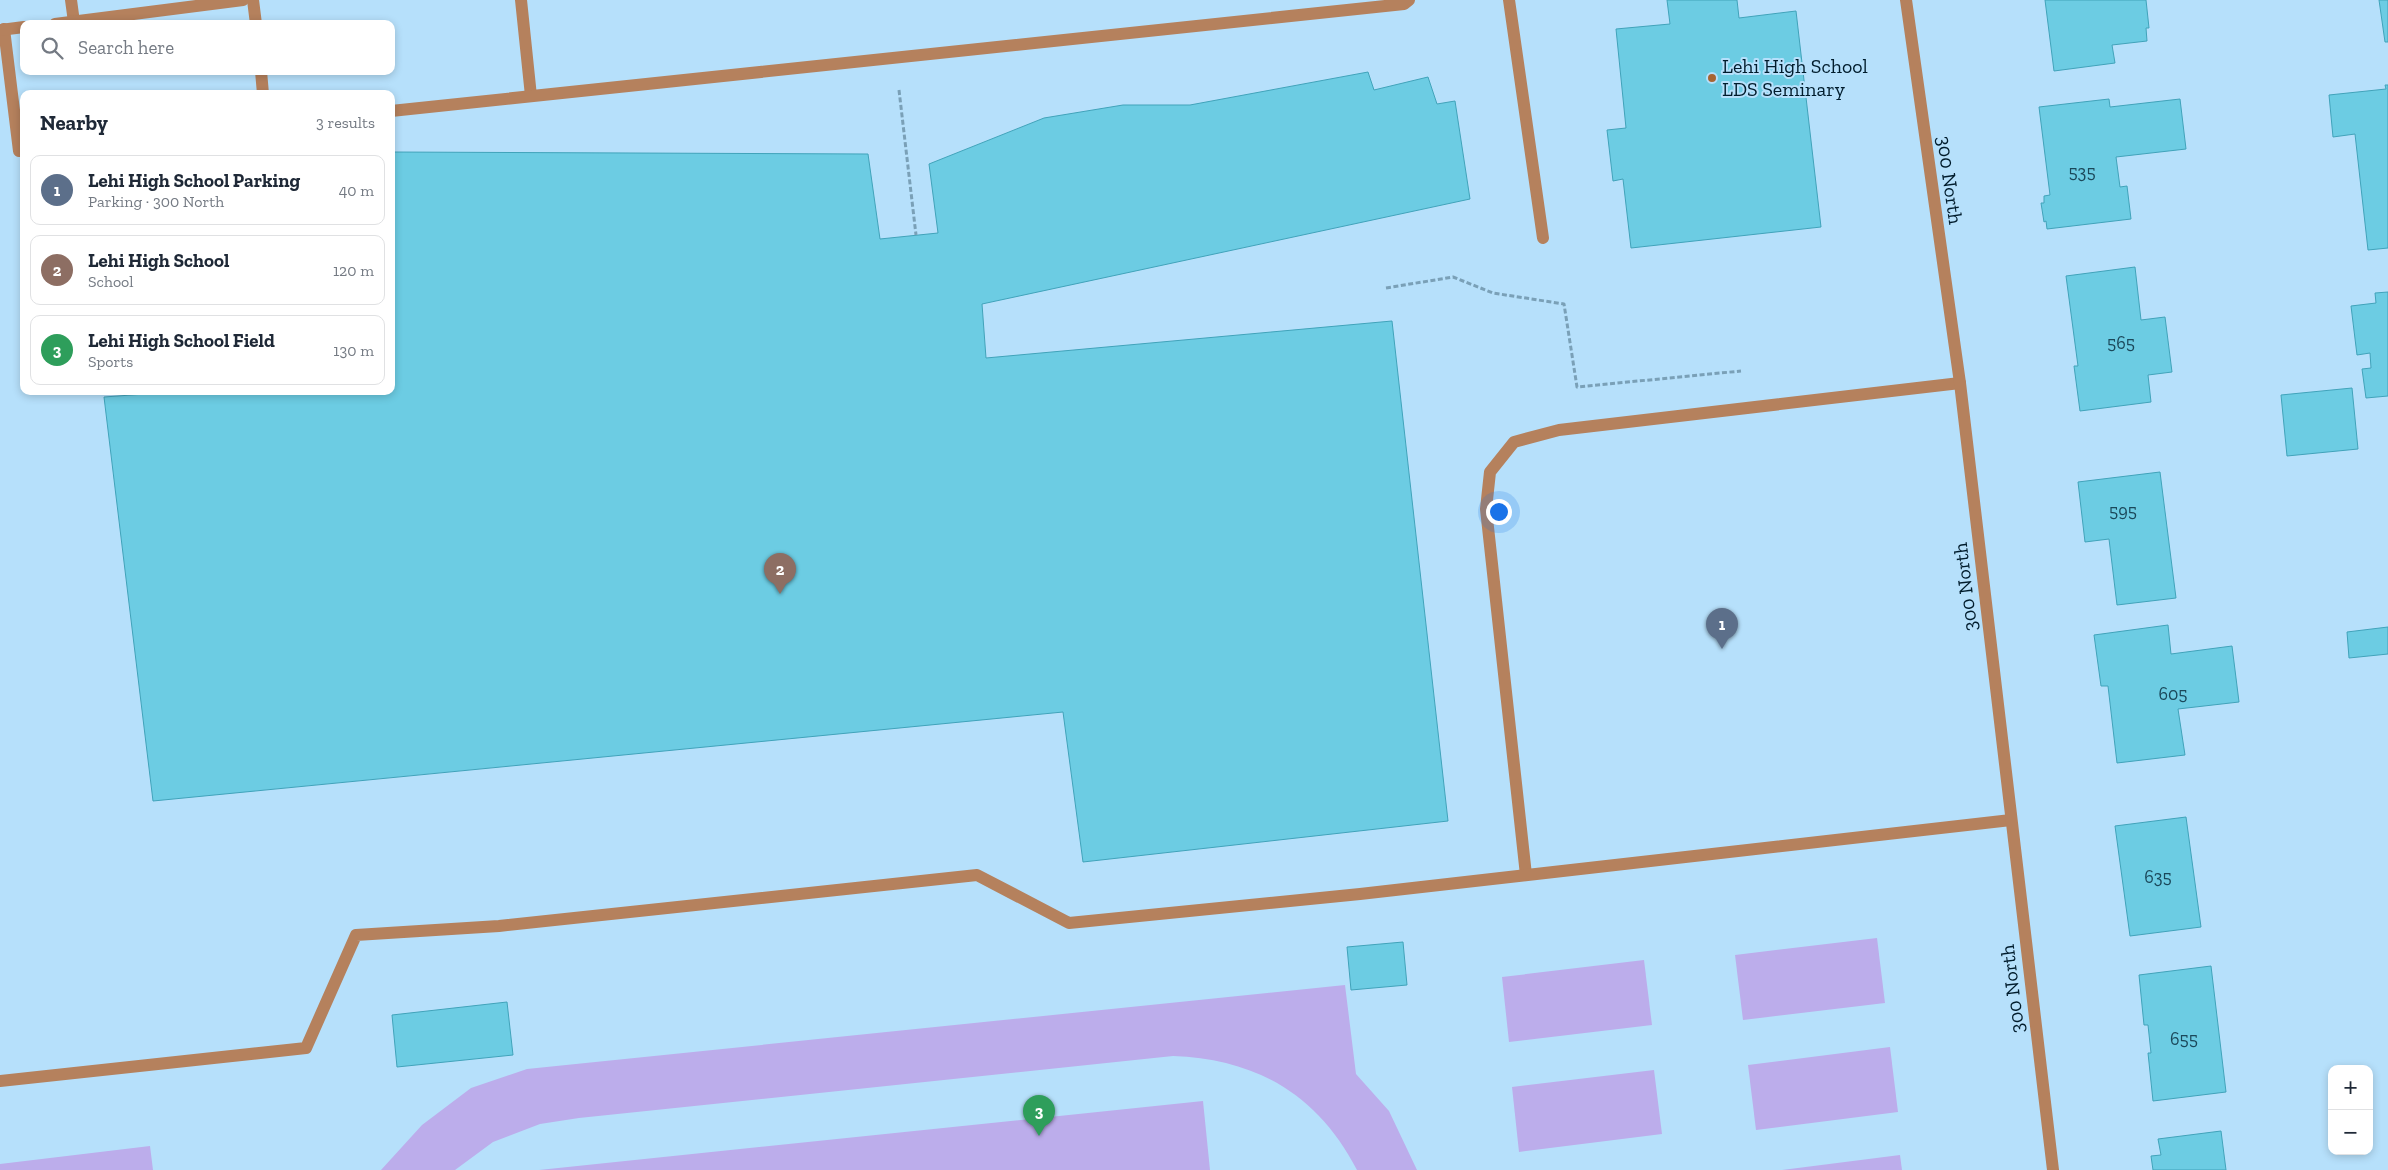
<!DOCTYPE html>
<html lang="en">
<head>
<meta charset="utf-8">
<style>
	:root { --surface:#fff; --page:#f6f6f7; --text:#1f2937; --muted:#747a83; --line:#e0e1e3; --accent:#1a73e8 }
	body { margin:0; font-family:"Zilla Slab",serif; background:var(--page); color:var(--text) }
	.controls { position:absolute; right:15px; bottom:15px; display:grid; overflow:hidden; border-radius:10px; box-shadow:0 2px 8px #0003 }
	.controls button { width:45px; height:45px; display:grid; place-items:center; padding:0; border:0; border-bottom:1px solid var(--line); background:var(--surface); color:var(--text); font:25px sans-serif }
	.you { position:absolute; left:1498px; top:511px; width:18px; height:18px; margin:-12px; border:4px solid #fff; border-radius:50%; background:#1a73e8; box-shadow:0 0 0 8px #1a73e833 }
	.badge { display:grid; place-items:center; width:32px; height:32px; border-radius:50%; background:var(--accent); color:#fff; font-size:16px; font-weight:700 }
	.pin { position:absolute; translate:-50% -41px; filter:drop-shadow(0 1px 2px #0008) }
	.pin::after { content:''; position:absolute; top:26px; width:18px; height:15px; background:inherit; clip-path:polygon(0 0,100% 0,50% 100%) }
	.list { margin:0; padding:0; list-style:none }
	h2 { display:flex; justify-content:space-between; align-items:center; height:65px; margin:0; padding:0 20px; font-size:21px }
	h2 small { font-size:16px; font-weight:400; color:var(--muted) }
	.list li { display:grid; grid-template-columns:32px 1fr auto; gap:15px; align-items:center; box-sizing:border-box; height:70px; margin:0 10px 10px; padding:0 10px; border:1px solid var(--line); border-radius:10px }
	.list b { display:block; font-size:19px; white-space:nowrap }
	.list p { margin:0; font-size:16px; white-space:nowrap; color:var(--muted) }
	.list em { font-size:16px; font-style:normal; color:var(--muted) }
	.icon { flex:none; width:28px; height:28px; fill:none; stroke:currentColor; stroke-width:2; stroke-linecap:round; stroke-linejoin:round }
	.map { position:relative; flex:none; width:2388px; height:1170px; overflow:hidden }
	.search { position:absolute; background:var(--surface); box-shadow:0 2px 8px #0003; left:20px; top:20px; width:375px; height:55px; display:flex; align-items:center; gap:12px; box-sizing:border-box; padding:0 18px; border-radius:10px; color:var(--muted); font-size:19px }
	.panel { position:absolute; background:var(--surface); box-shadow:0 2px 8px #0003; left:20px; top:90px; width:375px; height:305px; border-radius:10px }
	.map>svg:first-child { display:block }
	.green { fill:#bcadeb }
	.building { fill:#6ccce3; stroke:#41a3ba }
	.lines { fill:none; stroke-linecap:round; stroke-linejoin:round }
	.path { stroke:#7aa0b7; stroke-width:3; stroke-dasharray:5 2.5; stroke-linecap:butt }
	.service { stroke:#b5815d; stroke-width:12 }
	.minor { stroke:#b5815d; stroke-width:12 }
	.tertiary { stroke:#b5815d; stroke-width:12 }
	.poi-dot { fill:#a76532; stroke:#b6e0fb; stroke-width:2 }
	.labels { text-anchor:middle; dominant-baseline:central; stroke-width:4; stroke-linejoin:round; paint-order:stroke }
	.number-label { font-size:18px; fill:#1b485a }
	.poi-label { font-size:20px; fill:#001c2c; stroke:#b6e0fb; text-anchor:start }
	.street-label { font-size:20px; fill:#001c2c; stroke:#b6e0fb }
</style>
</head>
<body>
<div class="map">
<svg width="2388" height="1170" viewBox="0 0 2388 1170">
	<rect width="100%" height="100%" fill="#b6e0fb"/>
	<g class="green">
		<polygon points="1877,938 1885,1003 1743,1020 1735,955"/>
		<polygon points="1644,960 1652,1025 1509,1042 1502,977"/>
		<path d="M1345,985L1356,1074L1389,1111L1417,1170H1357C1318,1095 1257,1059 1173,1056L579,1118L540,1124L493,1142L455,1170H381L422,1125L471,1088L527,1069Z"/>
		<polygon points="1890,1047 1898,1112 1756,1130 1748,1065"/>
		<polygon points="1654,1070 1662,1134 1519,1152 1512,1087"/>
		<polygon points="1203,1101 1210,1170 539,1170"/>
		<polygon points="150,1146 153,1170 0,1170 0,1164"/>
		<polygon points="1900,1155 1902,1170 1782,1170"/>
	</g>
	<g class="building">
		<polygon points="1667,0 1737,0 1739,18 1796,11 1821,227 1631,248 1623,179 1613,181 1607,130 1626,128 1616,29 1670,24"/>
		<polygon points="2045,0 2146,0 2149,28 2146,28 2147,41 2112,45 2115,63 2054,71"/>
		<polygon points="2379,0 2388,0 2388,42 2385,42"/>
		<polygon points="1368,72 1374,90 1428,77 1437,104 1455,101 1470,199 982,304 986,358 1392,321 1448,821 1083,862 1063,712 153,801 104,397 145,394 145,391 391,391 391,152 868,154 880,239 938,233 929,164 1044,118 1123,105 1190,105"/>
		<polygon points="2385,85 2388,85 2388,248 2368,250 2355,134 2333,137 2329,95 2386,89"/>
		<polygon points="2109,99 2110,107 2180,99 2186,149 2116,157 2120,187 2127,186 2131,219 2047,229 2046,221 2044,222 2041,203 2044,203 2044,196 2050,195 2039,107"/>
		<polygon points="2135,267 2141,320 2165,317 2172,372 2148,375 2151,402 2080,411 2074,366 2078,366 2066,276"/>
		<polygon points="2388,292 2388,396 2366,398 2362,369 2371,368 2370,353 2357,355 2351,306 2376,303 2375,293"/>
		<polygon points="2352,388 2358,449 2287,456 2281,395"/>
		<polygon points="2160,472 2176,598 2117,605 2109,539 2085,542 2078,482"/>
		<polygon points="2168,625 2171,654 2232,646 2239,702 2178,709 2185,755 2117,763 2108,686 2101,686 2094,635"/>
		<polygon points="2388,627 2388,654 2349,658 2347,632"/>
		<polygon points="2186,817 2201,927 2130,936 2115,826"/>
		<polygon points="1403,942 1407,985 1351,990 1347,947"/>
		<polygon points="2211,966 2226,1092 2153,1101 2148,1053 2151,1053 2148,1025 2144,1025 2139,975"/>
		<polygon points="507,1002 513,1055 397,1067 392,1015"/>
		<polygon points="2221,1131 2226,1170 2153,1170 2151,1156 2161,1155 2158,1139"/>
	</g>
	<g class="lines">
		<g class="path">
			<polyline points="899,90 916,235"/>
			<polyline points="1386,288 1453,277 1493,293 1564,304 1577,387 1741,371"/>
		</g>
		<g class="service">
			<polyline points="71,0 74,22"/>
			<polyline points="253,0 256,24"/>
			<polyline points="521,0 531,96"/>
			<polyline points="1509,0 1543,238"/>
			<polyline points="4,29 19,151 24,150"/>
			<polyline points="261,71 263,94"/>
			<polyline points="391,111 1404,4 1409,0"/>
			<polyline points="1526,875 1486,509 1490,472 1514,442 1559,430 1960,383"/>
			<polyline points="0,1081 306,1048 356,935 499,926 977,875 1069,923 1360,894 2011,820"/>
		</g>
		<polyline class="minor" points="1906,0 1960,383 2053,1170"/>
		<g class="tertiary">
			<polyline points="55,24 243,0"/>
			<polyline points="0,30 24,27"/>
		</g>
	</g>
	<circle class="poi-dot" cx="1712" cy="78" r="5"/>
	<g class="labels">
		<g class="number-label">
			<text x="2082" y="172">535</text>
			<text x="2121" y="343">565</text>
			<text x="2123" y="511">595</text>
			<text x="2173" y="694">605</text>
			<text x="2158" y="877">635</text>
			<text x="2184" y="1039">655</text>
		</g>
		<g class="poi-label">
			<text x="1722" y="66">Lehi High School<tspan x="1722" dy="23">LDS Seminary</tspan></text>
		</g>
		<g class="street-label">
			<text transform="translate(1950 180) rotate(82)">300 North</text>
			<text transform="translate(1965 587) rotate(-97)">300 North</text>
			<text transform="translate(2012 989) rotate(-97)">300 North</text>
		</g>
	</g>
</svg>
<div class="controls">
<button>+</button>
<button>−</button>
</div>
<div class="you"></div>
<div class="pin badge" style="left:1722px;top:649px;background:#5c6f8a">1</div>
<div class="pin badge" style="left:780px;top:594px;background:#8d6e63">2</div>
<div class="pin badge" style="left:1039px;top:1136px;background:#2e9e5b">3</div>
<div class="search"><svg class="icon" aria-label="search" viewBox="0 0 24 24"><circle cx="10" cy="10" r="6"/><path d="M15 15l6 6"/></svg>Search here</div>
<section class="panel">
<h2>Nearby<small>3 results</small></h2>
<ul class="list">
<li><span class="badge" style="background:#5c6f8a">1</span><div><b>Lehi High School Parking</b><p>Parking · 300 North</p></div><em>40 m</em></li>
<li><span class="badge" style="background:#8d6e63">2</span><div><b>Lehi High School</b><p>School</p></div><em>120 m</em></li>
<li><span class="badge" style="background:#2e9e5b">3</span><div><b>Lehi High School Field</b><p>Sports</p></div><em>130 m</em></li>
</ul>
</section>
</div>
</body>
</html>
